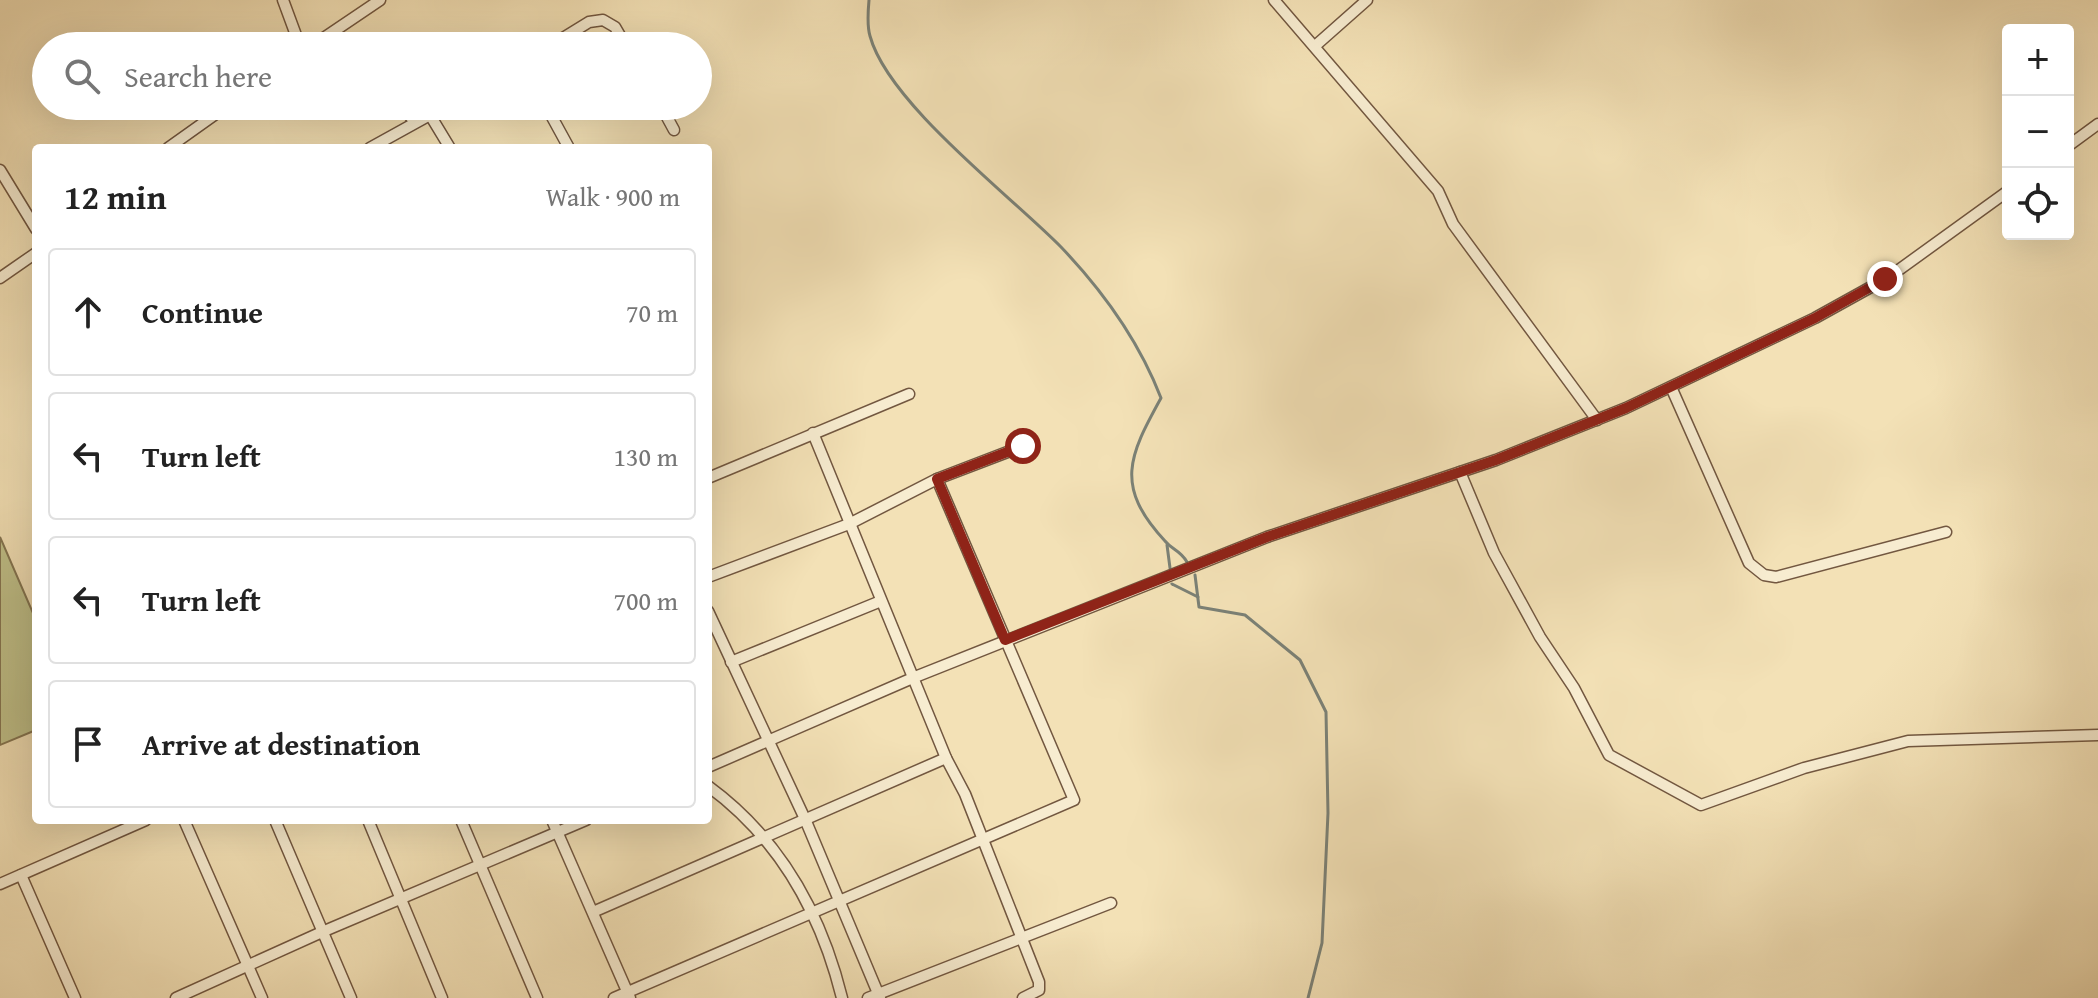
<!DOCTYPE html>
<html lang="en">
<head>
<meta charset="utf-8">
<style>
	:root { --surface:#fff; --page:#f6f6f6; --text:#222; --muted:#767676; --line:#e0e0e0 }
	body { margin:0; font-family:"Gentium Book Plus",serif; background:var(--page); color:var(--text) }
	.controls { position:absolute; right:24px; top:24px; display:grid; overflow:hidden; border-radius:8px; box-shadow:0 8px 32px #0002 }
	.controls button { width:72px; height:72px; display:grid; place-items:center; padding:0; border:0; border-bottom:2px solid var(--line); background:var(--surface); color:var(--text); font:40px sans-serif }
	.stop { position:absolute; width:24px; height:24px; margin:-18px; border:6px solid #8f2418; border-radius:50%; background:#fff }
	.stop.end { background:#8f2418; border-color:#fff; box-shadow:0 2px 8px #0008 }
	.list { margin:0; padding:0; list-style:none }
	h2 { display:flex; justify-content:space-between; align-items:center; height:104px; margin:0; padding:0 32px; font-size:34px }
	h2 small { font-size:26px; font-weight:400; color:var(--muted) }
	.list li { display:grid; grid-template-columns:52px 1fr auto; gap:24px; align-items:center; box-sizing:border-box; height:128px; margin:0 16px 16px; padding:0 16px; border:2px solid var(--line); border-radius:8px }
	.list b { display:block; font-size:30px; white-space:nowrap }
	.list em { font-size:26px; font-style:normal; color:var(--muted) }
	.icon { flex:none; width:44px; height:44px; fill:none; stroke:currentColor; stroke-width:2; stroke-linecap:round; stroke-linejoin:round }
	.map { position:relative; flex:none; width:2098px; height:998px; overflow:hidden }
	.search { position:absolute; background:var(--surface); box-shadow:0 8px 32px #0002; left:32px; top:32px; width:680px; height:88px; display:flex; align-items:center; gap:20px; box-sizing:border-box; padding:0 28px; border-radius:44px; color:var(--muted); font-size:30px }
	.panel { position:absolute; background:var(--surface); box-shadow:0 8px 32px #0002; left:32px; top:144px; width:680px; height:680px; border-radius:8px }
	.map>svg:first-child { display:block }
	.green { fill:#c0c18a; stroke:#847551; stroke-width:2 }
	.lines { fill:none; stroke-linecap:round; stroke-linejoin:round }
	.stream { stroke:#7b8176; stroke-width:3 }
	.minor-casing { stroke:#725740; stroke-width:13 }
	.minor { stroke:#f7ecd0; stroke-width:10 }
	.route { stroke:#8f2418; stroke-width:10 }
</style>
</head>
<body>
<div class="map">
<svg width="2098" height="998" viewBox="0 0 2098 998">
	<rect width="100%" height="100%" fill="#f3e1b6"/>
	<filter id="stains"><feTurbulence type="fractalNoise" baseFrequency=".0025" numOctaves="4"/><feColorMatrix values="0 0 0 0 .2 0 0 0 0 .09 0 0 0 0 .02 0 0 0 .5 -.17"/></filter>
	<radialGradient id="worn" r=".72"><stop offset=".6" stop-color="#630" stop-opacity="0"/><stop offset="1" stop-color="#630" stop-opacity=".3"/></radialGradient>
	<polygon class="green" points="0,537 36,620 36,730 0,745"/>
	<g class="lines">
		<g class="stream">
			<path d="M869,0C868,11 867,26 870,36C888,103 1011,196 1061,247C1104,292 1139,341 1161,398C1129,456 1114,486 1165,541C1172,550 1180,550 1187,562"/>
			<polyline points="1167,545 1170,568"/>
			<polyline points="1195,575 1199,607 1245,615 1300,660 1326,712 1328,813 1322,943 1308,998"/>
			<polyline points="1172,584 1198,597"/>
		</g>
		<g class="minor-casing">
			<g id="minor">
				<polyline points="283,0 300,46"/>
				<polyline points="1274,0 1438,191 1453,224 1597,420"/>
				<polyline points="312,46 380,0"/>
				<polyline points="550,46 589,22 603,20 615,27 626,46"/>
				<polyline points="1315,46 1367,0"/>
				<polyline points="401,106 415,122"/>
				<polyline points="546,106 569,148"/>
				<polyline points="661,106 674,130"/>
				<polyline points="430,115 450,148"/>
				<polyline points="2068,146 2098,124"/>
				<polyline points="168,148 227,106"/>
				<polyline points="370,148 446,106"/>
				<polyline points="0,170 36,229"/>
				<polyline points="0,278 36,253"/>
				<polyline points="1671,387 1749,563 1764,575 1776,577 1946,532"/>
				<polyline points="813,433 946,758 965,794 1039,982 1039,990 1023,998"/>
				<polyline points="1460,472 1494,553 1540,637 1574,688 1609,755 1701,805 1804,768 1908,741 2098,735"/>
				<polyline points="708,478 909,394"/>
				<polyline points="708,577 849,524 937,479 1023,446"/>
				<polyline points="708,611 805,819 880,998"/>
				<polyline points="731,662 881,601"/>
				<polyline points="708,767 915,677 1267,537 1496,460 1626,408 1815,318 1889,277 2008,191"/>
				<path d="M708,786C779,838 821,913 842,998"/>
				<polyline points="184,820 262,998"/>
				<polyline points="275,820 351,998"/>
				<polyline points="368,820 442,998"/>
				<polyline points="461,820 537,998"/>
				<polyline points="552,820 630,998"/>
				<polyline points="21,875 75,998"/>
				<polyline points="0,884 146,820"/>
				<polyline points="593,912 946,758"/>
				<polyline points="176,998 322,932 586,820"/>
				<polyline points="614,998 1074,800 937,479"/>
				<polyline points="868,998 1111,903"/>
			</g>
		</g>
		<use href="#minor" class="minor"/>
	</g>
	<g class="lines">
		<polyline class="route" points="1023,446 937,479 1005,640 1267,537 1496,460 1626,408 1815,318 1885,279"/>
	</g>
	<rect width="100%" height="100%" filter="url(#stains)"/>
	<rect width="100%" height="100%" fill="url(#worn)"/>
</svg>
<div class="controls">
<button>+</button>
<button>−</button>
<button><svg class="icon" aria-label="locate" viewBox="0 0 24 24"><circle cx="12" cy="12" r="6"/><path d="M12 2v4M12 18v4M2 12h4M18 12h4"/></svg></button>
</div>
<div class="stop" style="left:1023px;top:446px"></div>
<div class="stop end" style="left:1885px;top:279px"></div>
<div class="search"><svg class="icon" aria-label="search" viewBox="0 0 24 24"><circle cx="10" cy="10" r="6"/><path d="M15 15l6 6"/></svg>Search here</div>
<section class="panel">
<h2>12 min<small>Walk · 900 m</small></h2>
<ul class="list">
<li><svg class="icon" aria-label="ahead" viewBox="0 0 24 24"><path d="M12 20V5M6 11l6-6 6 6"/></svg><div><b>Continue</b></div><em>70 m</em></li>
<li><svg class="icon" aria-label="left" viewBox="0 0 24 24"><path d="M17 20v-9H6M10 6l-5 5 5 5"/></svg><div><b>Turn left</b></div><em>130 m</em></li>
<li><svg class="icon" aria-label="left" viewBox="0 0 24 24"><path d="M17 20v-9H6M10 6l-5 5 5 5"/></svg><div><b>Turn left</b></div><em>700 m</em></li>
<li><svg class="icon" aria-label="arrive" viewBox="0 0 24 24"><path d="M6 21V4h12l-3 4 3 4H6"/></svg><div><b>Arrive at destination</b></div></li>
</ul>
</section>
</div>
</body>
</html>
